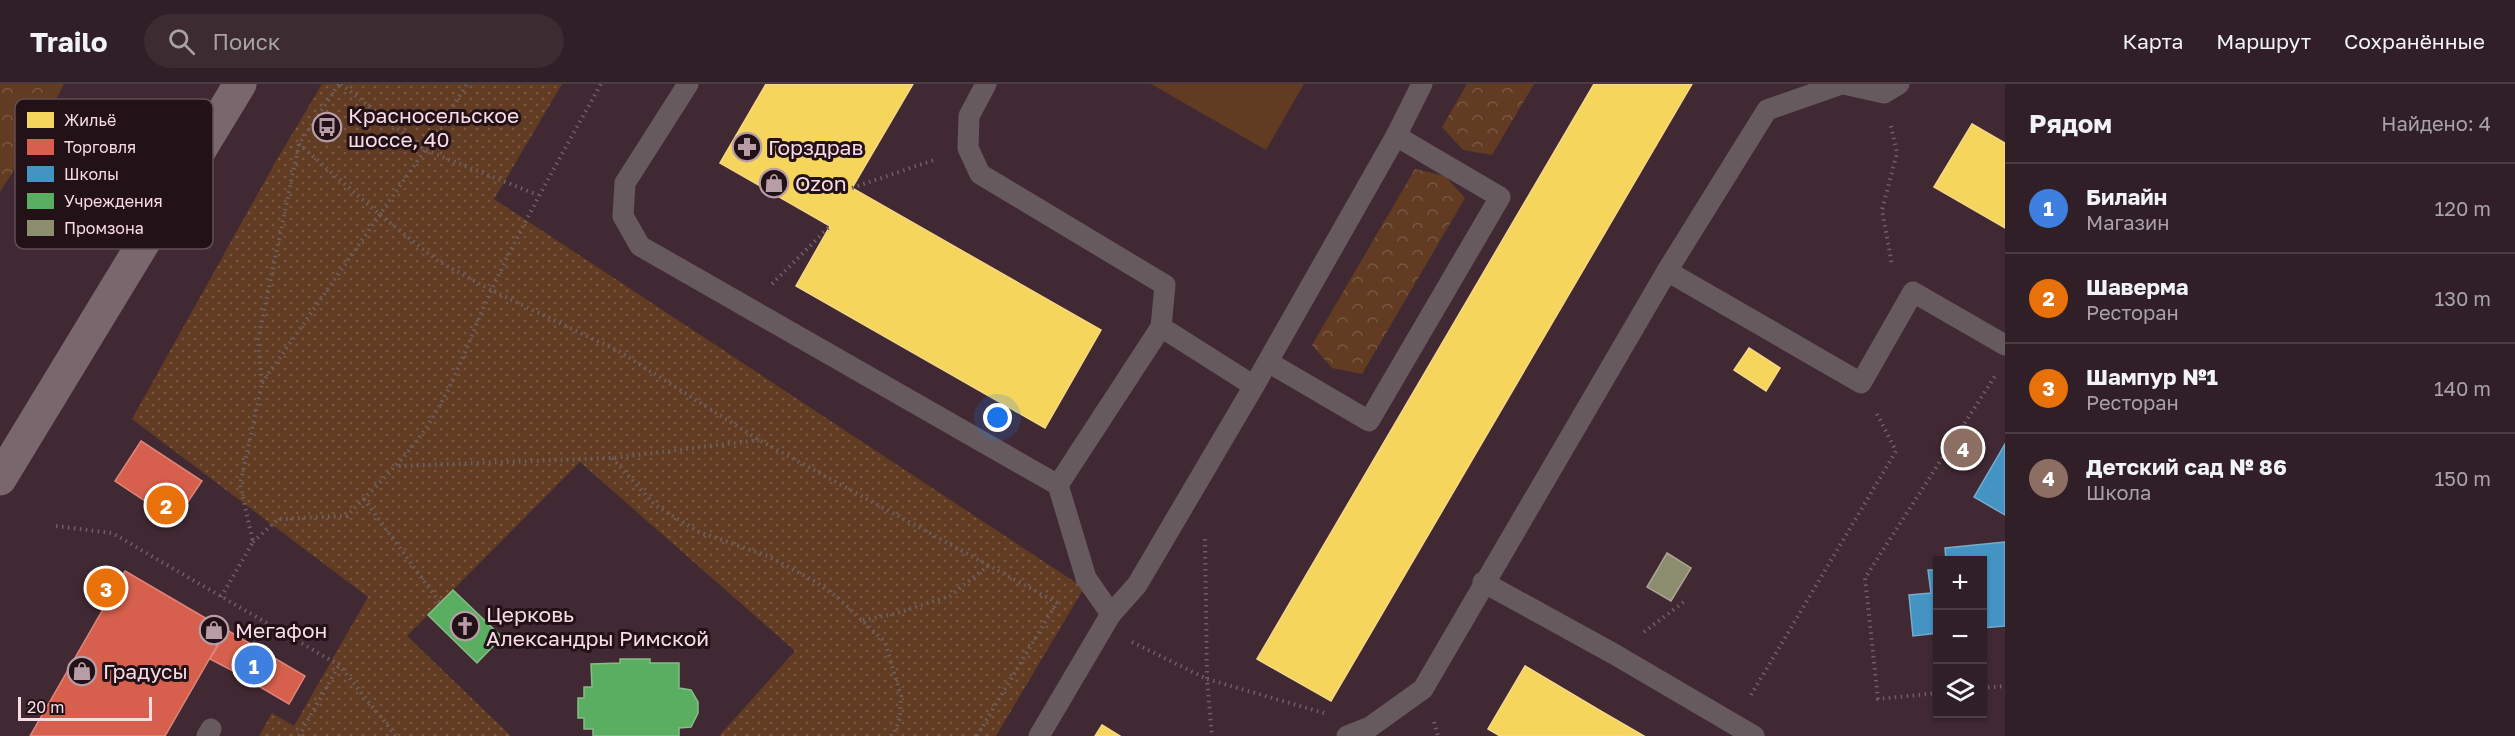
<!DOCTYPE html>
<html lang="ru">
<head>
<meta charset="utf-8">
<style>
	:root { --surface:#301f26; --page:#3c2c32; --text:#f1f3f6; --muted:#a8a2a7; --line:#4b3d43; --accent:#2563eb }
	body { margin:0; font-family:"Golos Text",sans-serif; background:var(--page); color:var(--text) }
	.controls { position:absolute; right:18px; bottom:18px; display:grid; overflow:hidden; border-radius:0px; box-shadow:0 2px 4px #0004 }
	.controls button { width:54px; height:54px; display:grid; place-items:center; padding:0; border:0; border-bottom:2px solid var(--line); background:var(--surface); color:var(--text); font:30px sans-serif }
	.scale { position:absolute; left:18px; bottom:15px; width:134px; box-sizing:border-box; padding-left:6px; border:3px solid #f8dce5; border-top:0; font-size:16px; line-height:21px; white-space:nowrap; color:#f8dce5; -webkit-text-stroke:4px #231118; paint-order:stroke }
	.you { position:absolute; left:998px; top:334px; width:21px; height:21px; margin:-15px; border:4px solid #fff; border-radius:50%; background:#1a73e8; box-shadow:0 0 0 9px #1a73e833 }
	.badge { display:grid; place-items:center; width:39px; height:39px; border-radius:50%; background:var(--accent); color:#fff; font-size:20px; font-weight:700 }
	.pin { position:absolute; translate:-50% -50%; border:3px solid #fff; box-shadow:0 2px 6px #0006 }
	.list { margin:0; padding:0; list-style:none }
	h2 { display:flex; justify-content:space-between; align-items:center; height:78px; margin:0; padding:0 24px; font-size:26px }
	h2 small { font-size:20px; font-weight:400; color:var(--muted) }
	.list li { display:grid; grid-template-columns:39px 1fr auto; gap:18px; align-items:center; box-sizing:border-box; height:90px; padding:0 24px; border-top:2px solid var(--line) }
	.list b { display:block; font-size:22px; white-space:nowrap }
	.list p { margin:0; font-size:20px; white-space:nowrap; color:var(--muted) }
	.list em { font-size:20px; font-style:normal; color:var(--muted) }
	.icon { flex:none; width:33px; height:33px; fill:none; stroke:currentColor; stroke-width:2; stroke-linecap:round; stroke-linejoin:round }
	.map { position:relative; flex:none; width:2005px; height:652px; overflow:hidden }
	header { display:flex; align-items:center; gap:36px; box-sizing:border-box; height:84px; padding:0 30px; background:var(--surface); border-bottom:2px solid var(--line) }
	header strong { font-size:28px }
	nav { display:flex; gap:33px; margin-inline-start:auto; font-size:21px }
	.search { width:420px; height:54px; background:var(--page); display:flex; align-items:center; gap:15px; box-sizing:border-box; padding:0 21px; border-radius:33px; color:var(--muted); font-size:22px }
	main { display:flex }
	aside { flex:1; background:var(--surface) }
	.map>svg:first-child { display:block }
	.forest { fill:url(#forest-crowns) }
	.park { fill:url(#park-dots) }
	.pitch { fill:#613c23 }
	.homes { fill:#f6d55c; stroke:#f7d785; stroke-width:1.5 }
	.shops { fill:#d6604d; stroke:#e0857b; stroke-width:1.5 }
	.schools { fill:#4393c3; stroke:#79a9cd; stroke-width:1.5 }
	.public { fill:#5aae61; stroke:#89bc89; stroke-width:1.5 }
	.industry { fill:#8c8c6e; stroke:#aca492; stroke-width:1.5 }
	.lines { fill:none; stroke-linecap:round; stroke-linejoin:round }
	.path { stroke:#6e6166; stroke-width:4; stroke-dasharray:1.5 4.5; stroke-linecap:butt }
	.lane { stroke:#675a5f; stroke-width:21 }
	.highway { stroke:#7a676e; stroke-width:33 }
	.labels { text-anchor:middle; dominant-baseline:central; stroke-width:6; stroke-linejoin:round; paint-order:stroke }
	.poi-label { font-size:21px; fill:#f8dce5; stroke:#231118; text-anchor:start }
	.key { fill:#231118; stroke:#634e56; stroke-width:1.5 }
	.key-label { font-size:16px; fill:#f8dce5 }
</style>
</head>
<body>
<header>
<strong>Trailo</strong>
<div class="search"><svg class="icon" aria-label="search" viewBox="0 0 24 24"><circle cx="10" cy="10" r="6"/><path d="M15 15l6 6"/></svg>Поиск</div>
<nav><a>Карта</a><a>Маршрут</a><a>Сохранённые</a></nav>
</header>
<main>
<div class="map">
<svg width="2005" height="652" viewBox="0 0 2005 652">
	<defs>
		<pattern id="forest-crowns" width="20" height="18" patternUnits="userSpaceOnUse" patternTransform="scale(1.5)"><rect width="20" height="18" fill="#613c23"/><path d="M2 6a3 3 0 1 1 6 0M12 15a3 3 0 1 1 6 0" fill="none" stroke="#785843"/></pattern>
		<pattern id="park-dots" width="8" height="8" patternUnits="userSpaceOnUse" patternTransform="scale(1.5)"><rect width="8" height="8" fill="#613c23"/><path d="M2 2h.1M6 6h.1" fill="none" stroke="#785843" stroke-width="1.8" stroke-linecap="round"/></pattern>
	</defs>
	<rect width="100%" height="100%" fill="#402932"/>
	<g class="forest">
		<polygon points="0,0 64,0 44,39 0,108"/>
		<polygon points="1467,0 1534,0 1492,71 1463,66 1442,43"/>
		<polygon points="1415,85 1445,92 1465,114 1362,290 1332,284 1312,261"/>
	</g>
	<polygon class="park" points="322,0 562,0 494,115 1084,504 996,652 719,652 795,567 580,378 407,552 511,652 259,652 272,629 294,642 368,513 132,335 276,77"/>
	<polygon class="pitch" points="1151,0 1304,0 1266,66"/>
	<g class="homes">
		<polygon points="766,0 913,0 852,104 1101,246 1045,344 796,202 830,142 720,79"/>
		<polygon points="1594,0 1692,0 1331,617 1257,575"/>
		<polygon points="1972,40 2005,59 2005,144 1934,103"/>
		<polygon points="1749,264 1780,284 1766,307 1734,286"/>
		<polygon points="1525,582 1599,626 1644,652 1500,652 1488,645"/>
		<polygon points="1102,641 1120,652 1095,652"/>
	</g>
	<g class="shops">
		<polygon points="141,357 202,397 175,437 115,397"/>
		<polygon points="125,487 226,546 165,652 30,652"/>
		<polygon points="227,546 249,559 233,587 210,575"/>
		<polygon points="249,559 276,575 260,603 233,587"/>
		<polygon points="276,575 305,592 289,620 260,603"/>
	</g>
	<g class="schools">
		<polygon points="2005,360 2005,431 1974,413"/>
		<polygon points="2005,458 2005,542 1982,544 1982,476 1946,476 1945,464"/>
		<polygon points="1928,486 1938,486 1938,549 1913,552 1909,511 1931,509"/>
	</g>
	<g class="public">
		<polygon points="453,506 502,553 477,579 428,531"/>
		<polygon points="620,575 650,575 650,579 679,579 679,604 691,606 698,618 698,629 691,643 679,644 679,652 593,652 593,645 584,645 584,634 578,634 578,614 584,614 584,603 592,603 591,580 620,579"/>
	</g>
	<polygon class="industry" points="1667,469 1691,484 1671,517 1647,503"/>
	<g class="lines">
		<g class="path">
			<polyline points="341,0 425,66 538,111"/>
			<polyline points="1891,42 1897,69 1882,126 1892,181"/>
			<polyline points="299,60 380,131 438,177 491,206 620,268 759,356 1061,521"/>
			<polyline points="852,104 937,75"/>
			<polyline points="772,200 830,142"/>
			<polyline points="262,299 425,66 467,0"/>
			<polyline points="612,374 655,421 699,448 768,472 816,498 837,513 885,558 901,612 900,634 893,652"/>
			<polyline points="399,382 612,374 759,356"/>
			<polyline points="364,415 440,519"/>
			<polyline points="56,442 112,449 339,581 396,652"/>
			<polyline points="1205,455 1207,595 1212,652"/>
			<path d="M253,458L278,435L347,432C378,400 410,371 433,333C458,293 472,247 492,205C525,135 563,68 601,0"/>
			<polyline points="221,513 253,458 240,401 262,300 258,256 299,60 339,0"/>
			<polyline points="863,536 894,530 950,512 989,481"/>
			<polyline points="1644,548 1685,517"/>
			<polyline points="1132,558 1207,595 1324,629"/>
			<polyline points="1982,604 2005,602"/>
			<polyline points="1938,609 1878,615 1865,494 1995,292"/>
			<polyline points="1751,611 1896,367 1876,328"/>
			<polyline points="1434,638 1438,652"/>
			<polyline points="299,652 339,581"/>
			<polyline points="977,652 1057,518"/>
		</g>
		<g class="lane">
			<polyline points="688,0 625,99 623,132 640,162 1058,401 1161,243 1165,201 980,90 968,64 969,32 986,0"/>
			<polyline points="1844,0 1884,9 1899,0"/>
			<polyline points="1667,187 1861,299 1913,208 2005,261"/>
			<polyline points="1161,243 1254,302"/>
			<polyline points="1268,278 1369,337 1500,113 1396,52"/>
			<polyline points="1058,401 1086,494 1111,530"/>
			<polyline points="1483,498 1614,570 1754,652"/>
			<polyline points="207,652 211,645"/>
			<polyline points="1039,652 1111,530 1137,501 1254,302 1396,52 1422,0"/>
			<polyline points="1347,652 1370,643 1423,605 1667,187 1767,26 1841,0"/>
		</g>
		<polyline class="highway" points="0,395 240,0"/>
	</g>
	<defs>
		<g id="bus-ring" transform="scale(1.5)"><circle r="9.5" fill="#231118" stroke="#b89da6" stroke-width="1.5"/><path d="M-5-6H5V4H4V6H2V4H-2V6H-4V4H-5ZM-3.5-4V0h7V-4ZM-3.5 1.2v1.5H-2V1.2ZM2 1.2v1.5H3.5V1.2Z" fill="#b89da6"/></g>
		<g id="pharmacy-ring" transform="scale(1.5)"><circle r="9.5" fill="#231118" stroke="#b89da6" stroke-width="1.5"/><path d="M-2-6h4v4h4v4h-4v4h-4v-4h-4v-4h4Z" fill="#b89da6"/></g>
		<g id="shop-ring" transform="scale(1.5)"><circle r="9.5" fill="#231118" stroke="#b89da6" stroke-width="1.5"/><path d="M-5-2.5h2.3a2.7 3.5 0 0 1 5.4 0H5L5.5 6h-11ZM-1.5-2.5h3a1.5 2.3 0 0 0-3 0Z" fill="#b89da6"/></g>
		<g id="church-ring" transform="scale(1.5)"><circle r="9.5" fill="#231118" stroke="#b89da6" stroke-width="1.5"/><path d="M-1.2-6h2.4v3.5h3.3v2.4h-3.3V6h-2.4V-.1h-3.3v-2.4h3.3Z" fill="#b89da6"/></g>
	</defs>
	<g fill-rule="evenodd">
		<use href="#bus-ring" x="327" y="43"/>
		<use href="#pharmacy-ring" x="747" y="63"/>
		<use href="#shop-ring" x="774" y="99"/>
		<use href="#church-ring" x="465" y="542"/>
		<use href="#shop-ring" x="214" y="546"/>
		<use href="#shop-ring" x="82" y="587"/>
	</g>
	<g class="labels">
		<g class="poi-label">
			<text x="348" y="31">Красносельское<tspan x="348" dy="24">шоссе, 40</tspan></text>
			<text x="768" y="63">Горздрав</text>
			<text x="795" y="99">Ozon</text>
			<text x="486" y="530">Церковь<tspan x="486" dy="24">Александры Римской</tspan></text>
			<text x="235" y="546">Мегафон</text>
			<text x="103" y="587">Градусы</text>
		</g>
	</g>
	<rect x="15" y="15" width="198" height="150" rx="9" class="key"/>
	<rect x="27" y="28" width="27" height="16" fill="#f6d55c"/>
	<rect x="27" y="55" width="27" height="16" fill="#d6604d"/>
	<rect x="27" y="82" width="27" height="16" fill="#4393c3"/>
	<rect x="27" y="109" width="27" height="16" fill="#5aae61"/>
	<rect x="27" y="136" width="27" height="16" fill="#8c8c6e"/>
	<g class="key-label">
		<text x="64" y="42">Жильё</text>
		<text x="64" y="69">Торговля</text>
		<text x="64" y="96">Школы</text>
		<text x="64" y="123">Учреждения</text>
		<text x="64" y="150">Промзона</text>
	</g>
</svg>
<div class="controls">
<button>+</button>
<button>−</button>
<button><svg class="icon" aria-label="layers" viewBox="0 0 24 24"><path d="M12 4l9 5-9 5-9-5zM3 14l9 5 9-5"/></svg></button>
</div>
<div class="scale">20 m</div>
<div class="you"></div>
<div class="pin badge" style="left:254px;top:581px;background:#3f7fe0">1</div>
<div class="pin badge" style="left:166px;top:421px;background:#e8710a">2</div>
<div class="pin badge" style="left:106px;top:504px;background:#e8710a">3</div>
<div class="pin badge" style="left:1963px;top:364px;background:#8d6e63">4</div>
</div>
<aside>
<h2>Рядом<small>Найдено: 4</small></h2>
<ul class="list">
<li><span class="badge" style="background:#3f7fe0">1</span><div><b>Билайн</b><p>Магазин</p></div><em>120 m</em></li>
<li><span class="badge" style="background:#e8710a">2</span><div><b>Шаверма</b><p>Ресторан</p></div><em>130 m</em></li>
<li><span class="badge" style="background:#e8710a">3</span><div><b>Шампур №1</b><p>Ресторан</p></div><em>140 m</em></li>
<li><span class="badge" style="background:#8d6e63">4</span><div><b>Детский сад № 86</b><p>Школа</p></div><em>150 m</em></li>
</ul>
</aside>
</main>
</body>
</html>
